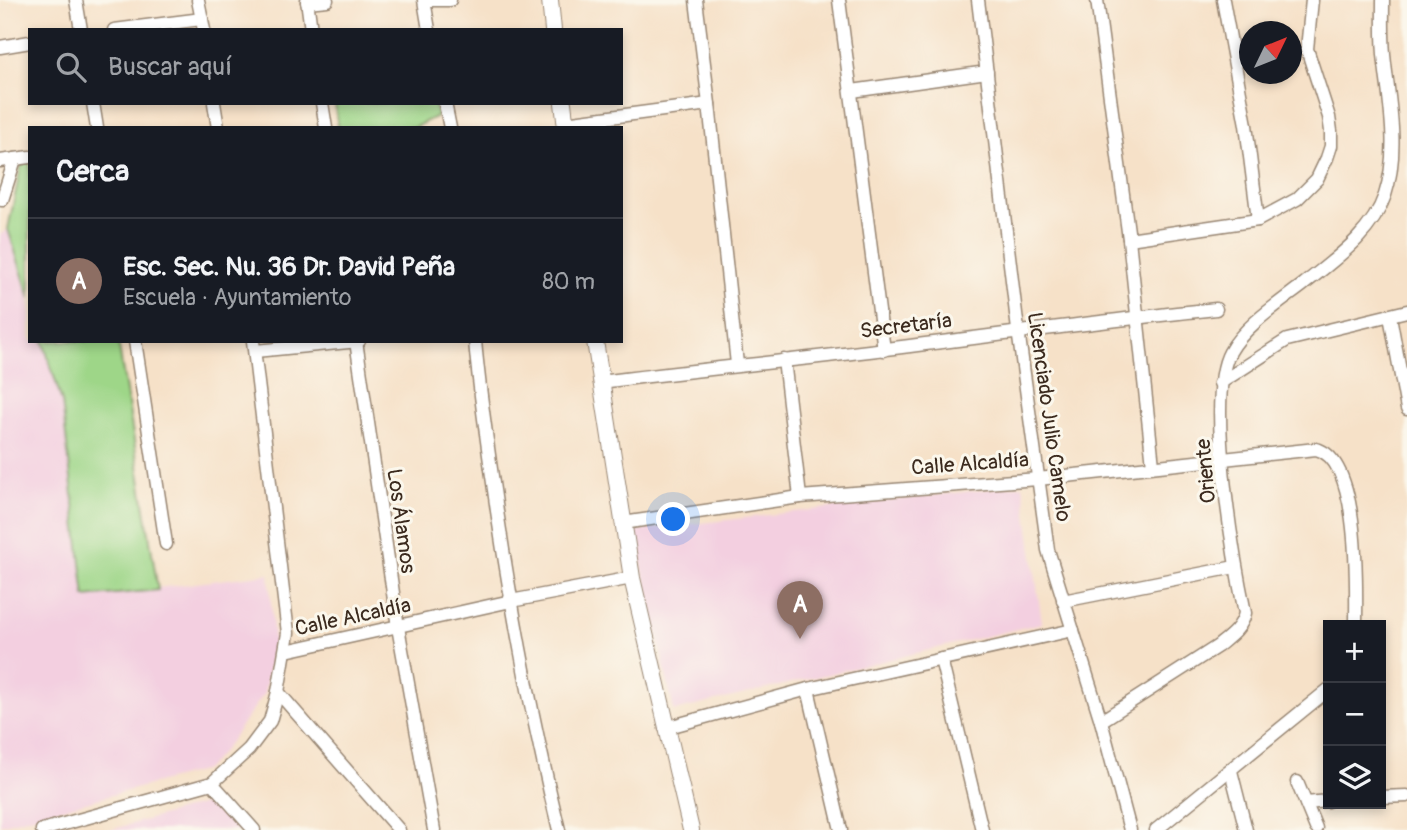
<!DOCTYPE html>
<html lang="es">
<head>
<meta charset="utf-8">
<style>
	:root { --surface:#171b24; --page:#20242c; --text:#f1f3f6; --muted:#9ea1a6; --line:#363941; --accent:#7c3aed }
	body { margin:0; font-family:Pangolin,sans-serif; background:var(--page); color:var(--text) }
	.controls { position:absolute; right:21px; bottom:21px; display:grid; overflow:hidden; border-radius:0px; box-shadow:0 4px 10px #0003 }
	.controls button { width:63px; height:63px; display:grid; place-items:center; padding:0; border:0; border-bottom:2px solid var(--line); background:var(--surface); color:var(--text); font:35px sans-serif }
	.compass { position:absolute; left:1239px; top:21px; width:63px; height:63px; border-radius:50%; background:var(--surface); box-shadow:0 4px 10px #0003; rotate:47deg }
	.you { position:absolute; left:674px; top:520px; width:24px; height:24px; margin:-18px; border:5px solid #fff; border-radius:50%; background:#1a73e8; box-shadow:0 0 0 10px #1a73e833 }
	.badge { display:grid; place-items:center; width:46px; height:46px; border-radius:50%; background:var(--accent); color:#fff; font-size:23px; font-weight:700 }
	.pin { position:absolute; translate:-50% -58px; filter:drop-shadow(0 2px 4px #0008) }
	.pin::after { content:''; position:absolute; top:37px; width:24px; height:21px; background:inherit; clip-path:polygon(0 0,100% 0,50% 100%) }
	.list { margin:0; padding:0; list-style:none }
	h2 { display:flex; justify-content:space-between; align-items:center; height:91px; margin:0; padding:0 28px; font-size:30px }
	h2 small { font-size:23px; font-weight:400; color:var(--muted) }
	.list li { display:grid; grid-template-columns:46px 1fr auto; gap:21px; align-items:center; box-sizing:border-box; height:126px; padding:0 28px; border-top:2px solid var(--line) }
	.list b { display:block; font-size:26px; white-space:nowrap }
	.list p { margin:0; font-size:23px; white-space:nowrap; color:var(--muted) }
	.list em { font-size:23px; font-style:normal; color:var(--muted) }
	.icon { flex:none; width:38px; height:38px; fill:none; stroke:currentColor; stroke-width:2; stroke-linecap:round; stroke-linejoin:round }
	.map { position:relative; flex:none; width:1407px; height:830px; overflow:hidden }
	.search { position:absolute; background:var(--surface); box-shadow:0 4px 10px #0003; left:28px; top:28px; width:595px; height:77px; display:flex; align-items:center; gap:18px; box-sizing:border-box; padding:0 24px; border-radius:0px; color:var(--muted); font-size:26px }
	.panel { position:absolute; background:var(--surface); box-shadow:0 4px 10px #0003; left:28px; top:126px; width:595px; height:217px; border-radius:0px }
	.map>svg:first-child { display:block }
	.built { fill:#f3cfe0 }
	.green { fill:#9ed688; stroke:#6c8053; stroke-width:2 }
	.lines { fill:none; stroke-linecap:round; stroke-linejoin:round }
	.minor-casing { stroke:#988673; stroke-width:15 }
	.tertiary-casing { stroke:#988673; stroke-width:18 }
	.minor { stroke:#fff; stroke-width:12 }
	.tertiary { stroke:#fff; stroke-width:16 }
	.labels { text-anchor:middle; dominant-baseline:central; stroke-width:6; stroke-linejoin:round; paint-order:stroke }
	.street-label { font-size:21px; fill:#3b2a1e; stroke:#fbf7ec }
</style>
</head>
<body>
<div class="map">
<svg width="1407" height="830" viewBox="0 0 1407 830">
	<rect width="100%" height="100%" fill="#fbf7ec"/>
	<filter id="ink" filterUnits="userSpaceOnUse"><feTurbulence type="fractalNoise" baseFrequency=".0143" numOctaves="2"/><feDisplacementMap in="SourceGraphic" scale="14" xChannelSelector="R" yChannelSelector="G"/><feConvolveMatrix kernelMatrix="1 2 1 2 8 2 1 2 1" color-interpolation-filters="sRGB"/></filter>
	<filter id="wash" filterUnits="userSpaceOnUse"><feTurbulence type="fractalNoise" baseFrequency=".00686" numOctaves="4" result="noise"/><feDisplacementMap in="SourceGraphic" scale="28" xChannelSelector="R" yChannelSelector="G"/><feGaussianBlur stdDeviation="1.57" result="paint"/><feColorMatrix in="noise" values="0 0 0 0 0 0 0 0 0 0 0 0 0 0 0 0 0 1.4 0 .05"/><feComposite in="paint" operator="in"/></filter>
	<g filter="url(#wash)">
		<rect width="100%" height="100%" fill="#f6e1c8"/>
		<g class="built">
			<polygon points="8,229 30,298 30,341 43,341 62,402 85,597 269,574 274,643 264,694 224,750 205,770 0,825 0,235"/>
			<polygon points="1023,485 1042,623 674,711 634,531"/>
			<polygon points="215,801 241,830 110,830"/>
		</g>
		<g class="green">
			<polygon points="335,103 435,103 437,116 413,128 338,128"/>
			<polygon points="30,161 30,298 8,229 22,162"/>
			<polygon points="43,341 118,341 158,590 85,597 62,402"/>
		</g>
	</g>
	<g filter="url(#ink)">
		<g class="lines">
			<g class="minor-casing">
				<g id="minor">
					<polyline points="76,0 81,30"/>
					<polyline points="198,0 204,30"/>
					<polyline points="307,0 311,30"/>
					<polyline points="424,0 429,30"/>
					<polyline points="429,0 450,0"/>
					<polyline points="696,0 709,104 737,364"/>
					<polyline points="839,0 884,350"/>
					<polyline points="978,0 1018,330 1048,550 1101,721 1130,830"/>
					<polyline points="1097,0 1129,239 1153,465"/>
					<polyline points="1223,0 1246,125 1258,220"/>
					<polyline points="307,2 327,0"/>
					<polyline points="114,30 202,19"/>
					<polyline points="0,47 30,42"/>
					<polyline points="852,91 987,72"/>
					<polyline points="93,103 97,128"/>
					<polyline points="214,103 218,128"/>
					<polyline points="322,103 326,128"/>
					<polyline points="445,103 450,128"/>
					<polyline points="565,123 709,104"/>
					<polyline points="0,161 30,157"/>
					<polyline points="2,200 15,159"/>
					<polyline points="1129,239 1258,220 1297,199 1317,179 1327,158 1331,146 1331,131 1329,117 1307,49 1312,0"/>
					<polyline points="1390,316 1407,409"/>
					<polyline points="135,341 166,544"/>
					<polyline points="356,341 398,627 434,830"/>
					<path d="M475,341C480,398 489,454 497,511C513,618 533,724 559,830"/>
					<polyline points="255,351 359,341"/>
					<polyline points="784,360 800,497"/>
					<path d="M600,382C695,370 790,361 885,349C995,336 1105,320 1216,309"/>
					<polyline points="1220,383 1287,340 1407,311"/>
					<path d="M623,523L800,497L1038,479L1316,449C1361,459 1356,588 1356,625"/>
					<polyline points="1063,601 1235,567"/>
					<polyline points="286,651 511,601 632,578"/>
					<polyline points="941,659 982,830"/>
					<polyline points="808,689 841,830"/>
					<polyline points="278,692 399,830"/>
					<path d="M1101,721L1218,646C1229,637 1242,628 1245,613C1234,560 1205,396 1230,352C1244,326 1281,302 1304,284C1335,259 1372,234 1385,195C1399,152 1390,107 1385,64C1382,42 1383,21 1383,0"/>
					<polyline points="665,728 808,689 1073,630"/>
					<polyline points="1231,771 1246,830"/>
					<polyline points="1297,782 1316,828"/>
					<polyline points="212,783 254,830"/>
					<polyline points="1381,797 1407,796"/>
					<polyline points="1306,803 1328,801"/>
					<polyline points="42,830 212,783 249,749 270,721 278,692 288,633 253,341"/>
					<polyline points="1156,830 1328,690"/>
				</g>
			</g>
			<g class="tertiary-casing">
				<g id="tertiary">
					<polyline points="550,0 553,30"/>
					<polyline points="563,103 566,128"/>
					<polyline points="595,341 632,578 691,830"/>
				</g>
			</g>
			<use href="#minor" class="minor"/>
			<use href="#tertiary" class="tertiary"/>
		</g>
	</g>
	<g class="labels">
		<g class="street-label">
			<text transform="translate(906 326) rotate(-7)">Secretaría</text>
			<text transform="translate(1049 417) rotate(82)">Licenciado Julio Camelo</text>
			<text transform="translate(970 464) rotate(-4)">Calle Alcaldía</text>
			<text transform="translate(1206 471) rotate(-95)">Oriente</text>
			<text transform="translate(401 521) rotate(82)">Los Álamos</text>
			<text transform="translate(353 617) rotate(-12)">Calle Alcaldía</text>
		</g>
	</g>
</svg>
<div class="controls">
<button>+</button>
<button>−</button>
<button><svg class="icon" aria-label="layers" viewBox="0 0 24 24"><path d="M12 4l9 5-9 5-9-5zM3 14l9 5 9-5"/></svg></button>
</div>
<svg class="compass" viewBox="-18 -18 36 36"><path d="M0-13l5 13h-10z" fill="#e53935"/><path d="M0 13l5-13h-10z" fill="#9ea1a6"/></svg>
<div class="you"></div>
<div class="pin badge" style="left:800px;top:639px;background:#8d6e63">A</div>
<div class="search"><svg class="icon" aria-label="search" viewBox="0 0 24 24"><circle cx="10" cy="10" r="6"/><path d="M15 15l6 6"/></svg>Buscar aquí</div>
<section class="panel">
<h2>Cerca<small></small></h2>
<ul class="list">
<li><span class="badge" style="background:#8d6e63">A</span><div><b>Esc. Sec. Nu. 36 Dr. David Peña</b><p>Escuela · Ayuntamiento</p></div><em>80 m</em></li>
</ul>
</section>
</div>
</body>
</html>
